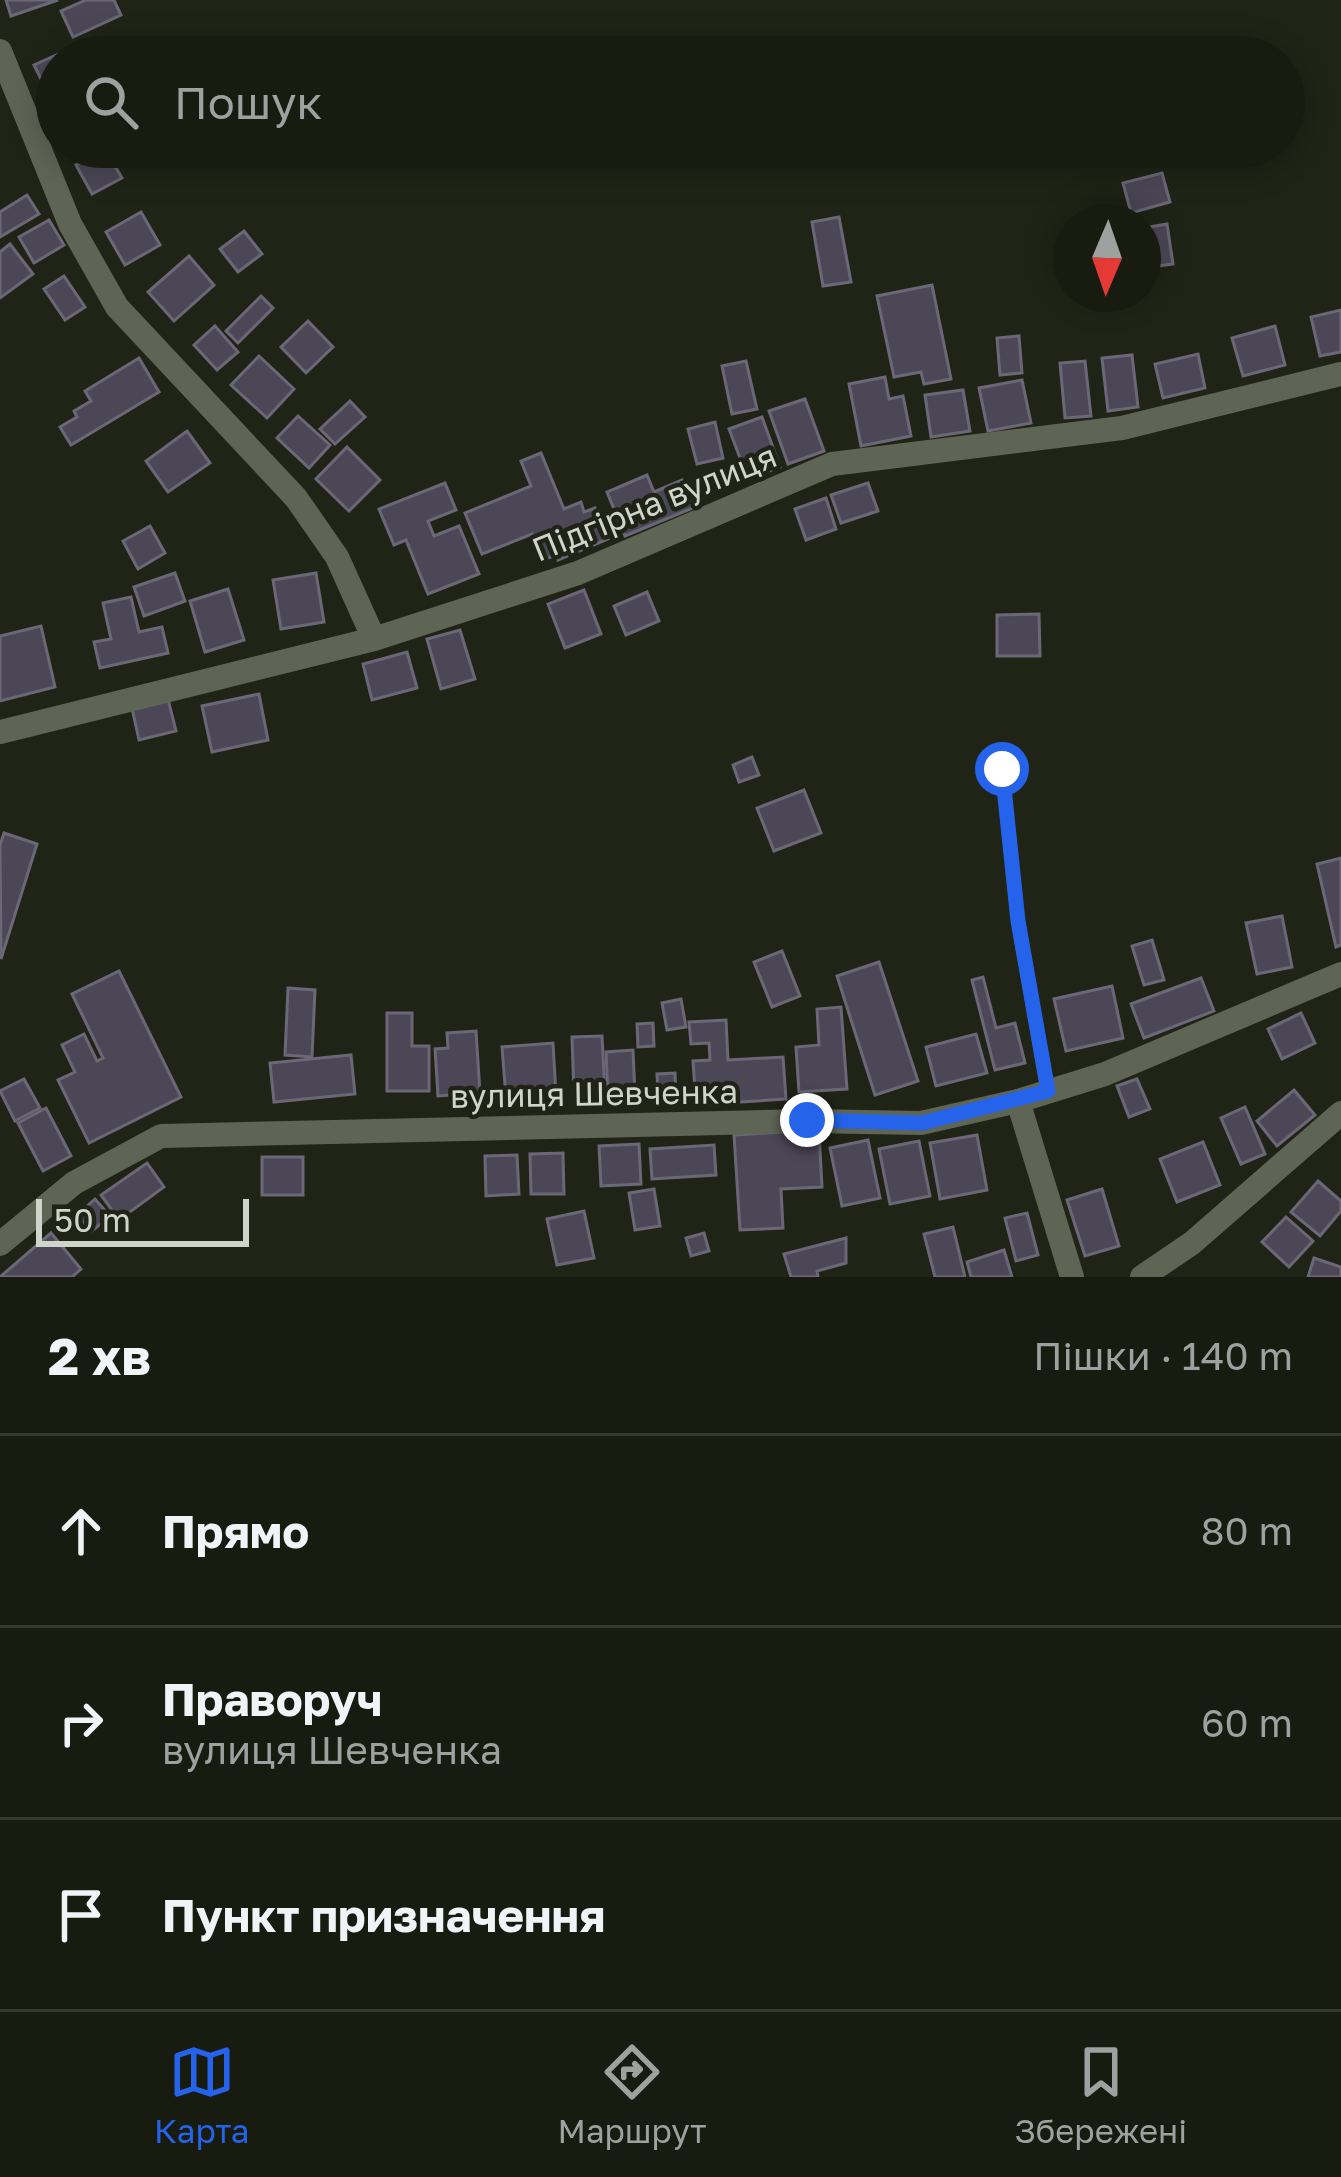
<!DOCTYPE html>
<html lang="uk">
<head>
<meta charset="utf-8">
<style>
	:root { --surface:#171b10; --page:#24281e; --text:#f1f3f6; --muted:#9ea19f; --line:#363930; --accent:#2563eb }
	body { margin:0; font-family:"Golos Text",sans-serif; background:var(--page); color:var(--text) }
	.compass { position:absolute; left:1053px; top:204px; width:108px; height:108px; border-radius:50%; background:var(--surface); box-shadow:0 6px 30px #0003; rotate:182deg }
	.scale { position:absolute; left:36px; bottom:30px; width:213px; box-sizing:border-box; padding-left:12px; border:6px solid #d0d4cb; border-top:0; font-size:33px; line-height:42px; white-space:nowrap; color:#d0d4cb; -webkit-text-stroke:9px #1f2416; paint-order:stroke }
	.stop { position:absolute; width:36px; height:36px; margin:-27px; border:9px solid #2563eb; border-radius:50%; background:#fff }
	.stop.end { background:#2563eb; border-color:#fff; box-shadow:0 3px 12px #0008 }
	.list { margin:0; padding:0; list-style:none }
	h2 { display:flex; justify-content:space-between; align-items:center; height:156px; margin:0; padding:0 48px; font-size:51px }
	h2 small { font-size:39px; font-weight:400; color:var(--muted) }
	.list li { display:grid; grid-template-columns:78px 1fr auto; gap:36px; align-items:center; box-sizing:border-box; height:192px; padding:0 48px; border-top:3px solid var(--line) }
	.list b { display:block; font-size:45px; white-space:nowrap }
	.list p { margin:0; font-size:39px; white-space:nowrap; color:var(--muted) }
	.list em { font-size:39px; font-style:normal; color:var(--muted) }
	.icon { flex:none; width:66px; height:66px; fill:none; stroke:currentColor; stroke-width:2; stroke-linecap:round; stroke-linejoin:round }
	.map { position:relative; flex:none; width:1341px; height:1277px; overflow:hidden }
	.search { position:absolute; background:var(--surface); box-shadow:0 6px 30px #0003; left:36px; right:36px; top:36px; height:132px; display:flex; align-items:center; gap:30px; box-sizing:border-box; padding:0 42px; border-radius:66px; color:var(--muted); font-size:45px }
	.sheet { height:732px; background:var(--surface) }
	nav { display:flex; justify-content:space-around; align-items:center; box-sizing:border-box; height:168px; border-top:3px solid var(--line); background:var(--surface); font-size:33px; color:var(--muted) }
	nav a { display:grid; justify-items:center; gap:6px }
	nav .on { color:var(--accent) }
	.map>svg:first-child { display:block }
	.building { fill:#4c4756; stroke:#6c6777; stroke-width:3 }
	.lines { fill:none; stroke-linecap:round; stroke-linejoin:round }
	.service { stroke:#5f6555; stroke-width:14 }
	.minor { stroke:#5f6555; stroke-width:24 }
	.route { stroke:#2563eb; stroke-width:15 }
	.labels { text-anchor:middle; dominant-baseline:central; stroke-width:9; stroke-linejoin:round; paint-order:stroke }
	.street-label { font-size:33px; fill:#d0d4cb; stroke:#1f2416 }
</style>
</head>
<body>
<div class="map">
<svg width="1341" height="1277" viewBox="0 0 1341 1277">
	<rect width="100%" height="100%" fill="#1f2416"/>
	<g class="building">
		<polygon points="6,0 58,0 11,16"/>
		<polygon points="86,0 114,0 121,15 73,37 61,11"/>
		<polygon points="81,44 87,57 57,57 57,82 45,87 34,65"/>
		<polygon points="104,148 122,178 92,194 76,165"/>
		<polygon points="1162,173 1170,202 1131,213 1123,183"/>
		<polygon points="27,195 39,214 0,237 0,212"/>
		<polygon points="141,212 160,245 125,265 106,232"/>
		<polygon points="839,217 851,282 823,286 812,222"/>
		<polygon points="49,220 64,245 34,263 19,237"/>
		<polygon points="1167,224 1173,264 1143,268 1143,228"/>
		<polygon points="244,231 262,254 238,272 220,249"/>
		<polygon points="10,244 33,274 0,298 0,252"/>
		<polygon points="189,256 214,285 174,321 148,292"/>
		<polygon points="64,276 85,307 65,320 44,289"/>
		<polygon points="932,285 951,379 924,384 921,372 894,377 877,296"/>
		<polygon points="261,296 273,308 238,343 226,331"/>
		<polygon points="1341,310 1341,352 1320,356 1311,317"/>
		<polygon points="308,321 333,347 306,373 281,347"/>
		<polygon points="215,326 238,352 217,370 194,345"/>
		<polygon points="1275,326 1285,365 1243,376 1232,338"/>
		<polygon points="1019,336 1022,373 1000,375 997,338"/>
		<polygon points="1198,354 1205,388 1163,398 1155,364"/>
		<polygon points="1132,355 1138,407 1108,411 1102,358"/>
		<polygon points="259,356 294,389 267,418 231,385"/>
		<polygon points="139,358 159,392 71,445 60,427 77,417 74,411 91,401 85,391"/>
		<polygon points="746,361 757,409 732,414 722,366"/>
		<polygon points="1085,361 1091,416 1065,418 1060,363"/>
		<polygon points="885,377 889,399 903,396 911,436 861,446 849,384"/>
		<polygon points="1022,380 1031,423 988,431 979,388"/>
		<polygon points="963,390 970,431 931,437 925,395"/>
		<polygon points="805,399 824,451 788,464 769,411"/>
		<polygon points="350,401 365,417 335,444 320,429"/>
		<polygon points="298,416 330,445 309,468 277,438"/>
		<polygon points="762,417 780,467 748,479 729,429"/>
		<polygon points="715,422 723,458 697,464 688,429"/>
		<polygon points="187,431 210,463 168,492 146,461"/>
		<polygon points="347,447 380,480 349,511 316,479"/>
		<polygon points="541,453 564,509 581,502 584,512 595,508 608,539 558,560 556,555 543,560 532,534 482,554 465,513 531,486 521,461"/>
		<polygon points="647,475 654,492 682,480 693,508 625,536 607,492"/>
		<polygon points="445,483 456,510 428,521 434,536 459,526 479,574 428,594 406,540 394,545 379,509"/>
		<polygon points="868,483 878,511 841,523 831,495"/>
		<polygon points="826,498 836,529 806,540 795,509"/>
		<polygon points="150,526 165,553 138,569 123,541"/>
		<polygon points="175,573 185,601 144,616 134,587"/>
		<polygon points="316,573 324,622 281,629 273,580"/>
		<polygon points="228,589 244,640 205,652 190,601"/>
		<polygon points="584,590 601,634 565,648 548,604"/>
		<polygon points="647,592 659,621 626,635 614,606"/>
		<polygon points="131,597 139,632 162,627 168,653 100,668 94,642 111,639 103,603"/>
		<polygon points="1039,614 1040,656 997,656 997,615"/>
		<polygon points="41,626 55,687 0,701 0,636"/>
		<polygon points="460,630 475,679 441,689 427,639"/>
		<polygon points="407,652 417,688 372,700 363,664"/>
		<polygon points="259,694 268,740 212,752 202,706"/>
		<polygon points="168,699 176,731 139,740 132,708"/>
		<polygon points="752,757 759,775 739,782 733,765"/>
		<polygon points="804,790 821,833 774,851 757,808"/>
		<polygon points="4,833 37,844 1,959 0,845"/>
		<polygon points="1341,858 1341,945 1336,947 1317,864"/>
		<polygon points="1282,916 1292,967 1257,974 1246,923"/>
		<polygon points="1152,940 1164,980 1144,985 1132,946"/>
		<polygon points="782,951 800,996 772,1007 754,962"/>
		<polygon points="879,962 918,1081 875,1095 837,976"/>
		<polygon points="119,971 181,1097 89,1143 58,1080 75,1072 62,1045 84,1034 97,1061 103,1058 72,994"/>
		<polygon points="983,977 996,1028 1015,1023 1025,1063 995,1070 972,980"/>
		<polygon points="1201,978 1214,1011 1144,1038 1131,1004"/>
		<polygon points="1112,986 1123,1038 1066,1051 1054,999"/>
		<polygon points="288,988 315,990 312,1057 285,1055"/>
		<polygon points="681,999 686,1027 667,1030 662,1003"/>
		<polygon points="841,1007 847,1089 799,1092 796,1047 819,1045 817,1009"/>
		<polygon points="387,1013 412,1013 412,1046 429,1046 429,1091 387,1091"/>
		<polygon points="1301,1013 1315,1043 1282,1059 1268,1029"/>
		<polygon points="726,1020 728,1060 783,1057 786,1099 696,1105 693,1061 710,1060 709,1043 691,1044 689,1022"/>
		<polygon points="653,1023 654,1046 638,1047 637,1024"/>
		<polygon points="476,1031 480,1093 438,1096 435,1049 448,1048 447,1033"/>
		<polygon points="976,1034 987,1073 936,1086 926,1047"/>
		<polygon points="602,1036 605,1094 574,1095 572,1037"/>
		<polygon points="553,1043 556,1095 506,1098 502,1047"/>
		<polygon points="633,1050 635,1096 608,1097 606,1052"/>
		<polygon points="351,1055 355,1094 274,1102 270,1063"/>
		<polygon points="675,1073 676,1097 658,1098 657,1074"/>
		<polygon points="24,1079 40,1108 15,1121 0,1091"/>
		<polygon points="1137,1079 1150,1109 1129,1117 1117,1086"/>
		<polygon points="1294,1090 1315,1115 1277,1146 1257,1121"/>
		<polygon points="1245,1107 1265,1154 1241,1164 1221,1118"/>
		<polygon points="46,1108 71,1156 43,1171 18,1123"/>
		<polygon points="819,1130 822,1187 781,1189 783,1228 740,1230 734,1135"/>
		<polygon points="977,1135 987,1190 940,1199 930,1143"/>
		<polygon points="868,1140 880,1198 842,1206 830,1148"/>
		<polygon points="919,1141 930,1196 890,1204 879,1149"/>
		<polygon points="1203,1142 1220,1185 1177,1202 1160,1159"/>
		<polygon points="639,1144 641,1184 601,1186 599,1146"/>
		<polygon points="714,1145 716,1175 652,1179 650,1149"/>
		<polygon points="563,1153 564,1194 531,1194 530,1154"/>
		<polygon points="517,1155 519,1194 486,1196 485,1156"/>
		<rect x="262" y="1157" width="41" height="38"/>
		<polygon points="147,1163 164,1187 119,1220 101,1195"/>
		<polygon points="1318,1181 1341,1201 1341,1211 1320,1236 1291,1212"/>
		<polygon points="654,1189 660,1226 635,1230 629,1193"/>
		<polygon points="1102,1189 1119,1246 1085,1256 1067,1200"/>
		<polygon points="95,1199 110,1216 91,1232 77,1215"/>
		<polygon points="584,1211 594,1258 557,1265 547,1219"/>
		<polygon points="1027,1213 1038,1255 1016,1261 1005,1218"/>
		<polygon points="1286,1217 1313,1241 1289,1267 1262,1242"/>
		<polygon points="953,1227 965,1277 935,1277 924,1234"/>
		<polygon points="51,1233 81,1269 72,1277 0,1277"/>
		<polygon points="704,1233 709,1251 691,1256 686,1238"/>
		<polygon points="846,1238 846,1263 817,1271 818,1277 791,1277 784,1254"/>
		<polygon points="1004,1250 1012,1277 971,1277 967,1262"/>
		<polygon points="1314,1258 1341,1267 1341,1277 1308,1277"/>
	</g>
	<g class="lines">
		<polyline class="service" points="1002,769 1018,921 1048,1092"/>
		<g class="minor">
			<polyline points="0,51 70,224 117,307 296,498 337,557 374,639"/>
			<polyline points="0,732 374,639 578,573 832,464 1122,428 1341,374"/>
			<polyline points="1018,1101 1072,1277"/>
			<polyline points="0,1244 74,1183 161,1136 807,1121 921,1123 1018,1101 1105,1074 1341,974"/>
			<polyline points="1142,1277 1192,1243 1341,1113"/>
		</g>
	</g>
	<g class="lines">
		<polyline class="route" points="807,1120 922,1123 1048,1091 1018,921 1002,769"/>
	</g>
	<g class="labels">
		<g class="street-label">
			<text transform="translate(654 502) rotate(-22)">Підгірна вулиця</text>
			<text transform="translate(594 1093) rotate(-1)">вулиця Шевченка</text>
		</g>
	</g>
</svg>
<svg class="compass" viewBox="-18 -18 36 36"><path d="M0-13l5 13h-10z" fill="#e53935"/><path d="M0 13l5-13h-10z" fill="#9ea19f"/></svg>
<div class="scale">50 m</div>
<div class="stop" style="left:1002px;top:769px"></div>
<div class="stop end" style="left:807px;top:1120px"></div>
<div class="search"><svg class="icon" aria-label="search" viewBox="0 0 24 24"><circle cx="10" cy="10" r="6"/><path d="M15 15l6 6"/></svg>Пошук</div>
</div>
<section class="sheet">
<h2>2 хв<small>Пішки · 140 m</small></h2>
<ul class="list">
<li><svg class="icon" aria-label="ahead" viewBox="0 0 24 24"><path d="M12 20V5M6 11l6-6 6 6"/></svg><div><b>Прямо</b></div><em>80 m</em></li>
<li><svg class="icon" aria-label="right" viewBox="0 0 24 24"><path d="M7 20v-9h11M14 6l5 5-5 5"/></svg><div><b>Праворуч</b><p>вулиця Шевченка</p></div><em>60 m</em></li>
<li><svg class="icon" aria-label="arrive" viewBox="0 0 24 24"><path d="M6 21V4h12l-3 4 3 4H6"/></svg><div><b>Пункт призначення</b></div></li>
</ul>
</section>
<nav>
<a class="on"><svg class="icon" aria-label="map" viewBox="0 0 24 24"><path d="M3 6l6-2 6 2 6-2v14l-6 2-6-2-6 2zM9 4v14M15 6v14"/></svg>Карта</a>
<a><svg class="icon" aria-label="directions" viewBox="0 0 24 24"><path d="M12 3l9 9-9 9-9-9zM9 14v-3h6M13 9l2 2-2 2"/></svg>Маршрут</a>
<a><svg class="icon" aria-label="saved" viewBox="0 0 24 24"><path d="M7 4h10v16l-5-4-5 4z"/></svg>Збережені</a>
</nav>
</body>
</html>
